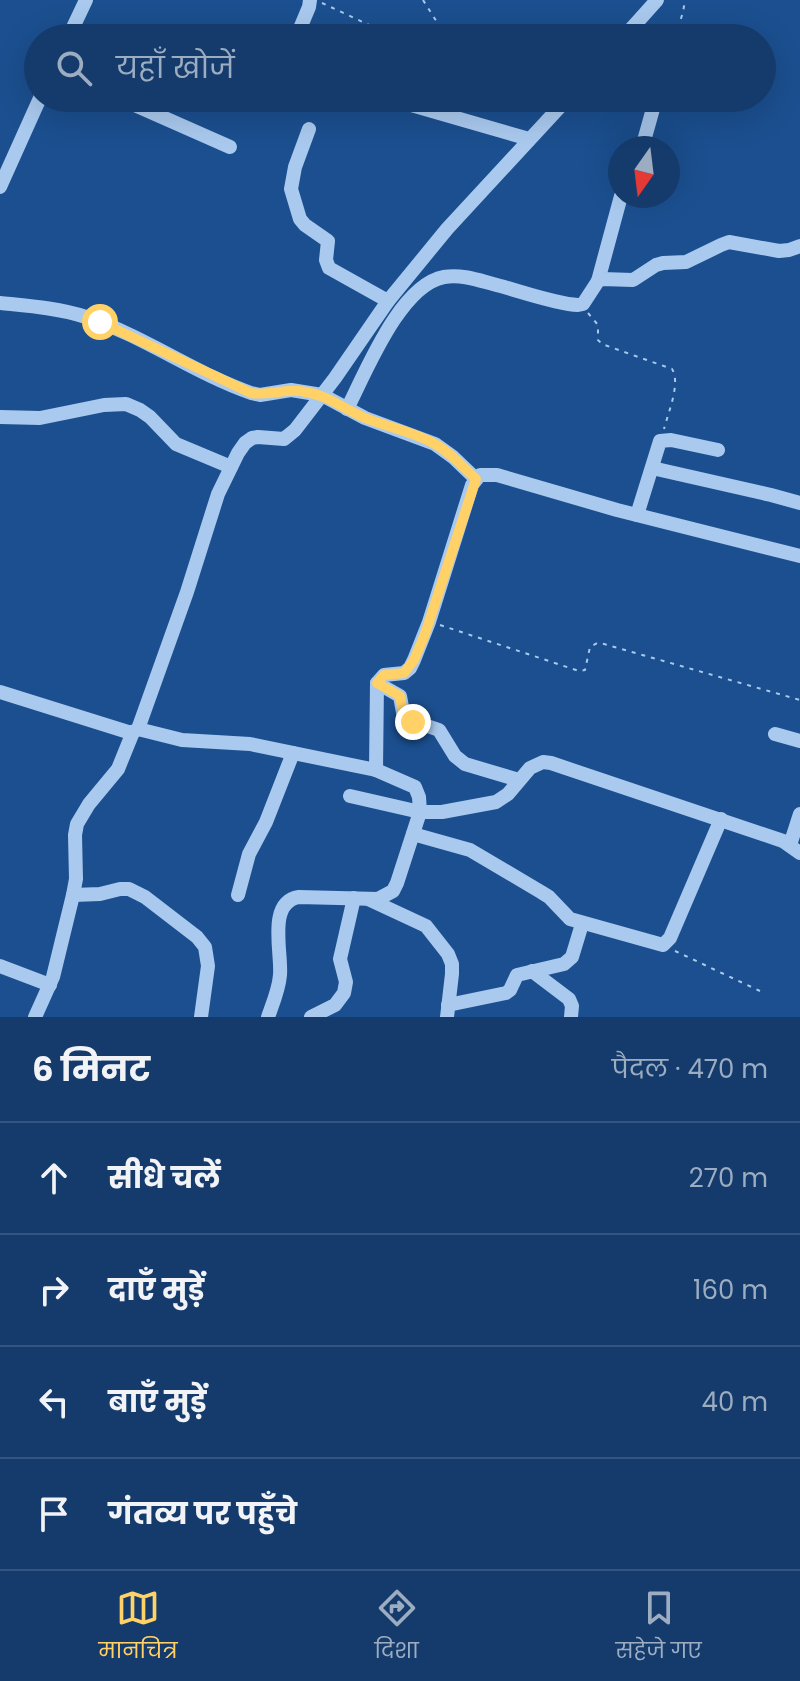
<!DOCTYPE html>
<html lang="hi">
<head>
<meta charset="utf-8">
<style>
	:root { --surface:#143b6b; --page:#214673; --text:#f1f3f6; --muted:#9dadc1; --line:#33557e; --accent:#ffd166 }
	body { margin:0; font-family:Poppins,"Noto Sans Devanagari",sans-serif; background:var(--page); color:var(--text) }
	.compass { position:absolute; left:608px; top:136px; width:72px; height:72px; border-radius:50%; background:var(--surface); box-shadow:0 8px 32px #0002; rotate:194deg }
	.stop { position:absolute; width:24px; height:24px; margin:-18px; border:6px solid #ffd166; border-radius:50%; background:#fff }
	.stop.end { background:#ffd166; border-color:#fff; box-shadow:0 2px 8px #0008 }
	.list { margin:0; padding:0; list-style:none }
	h2 { display:flex; justify-content:space-between; align-items:center; height:104px; margin:0; padding:0 32px; font-size:34px }
	h2 small { font-size:26px; font-weight:400; color:var(--muted) }
	.list li { display:grid; grid-template-columns:52px 1fr auto; gap:24px; align-items:center; box-sizing:border-box; height:112px; padding:0 32px; border-top:2px solid var(--line) }
	.list b { display:block; font-size:30px; white-space:nowrap }
	.list em { font-size:26px; font-style:normal; color:var(--muted) }
	.icon { flex:none; width:44px; height:44px; fill:none; stroke:currentColor; stroke-width:2; stroke-linecap:round; stroke-linejoin:round }
	.map { position:relative; flex:none; width:800px; height:1017px; overflow:hidden }
	.search { position:absolute; background:var(--surface); box-shadow:0 8px 32px #0002; left:24px; right:24px; top:24px; height:88px; display:flex; align-items:center; gap:20px; box-sizing:border-box; padding:0 28px; border-radius:44px; color:var(--muted); font-size:30px }
	.sheet { height:552px; background:var(--surface) }
	nav { display:flex; justify-content:space-around; align-items:center; box-sizing:border-box; height:112px; border-top:2px solid var(--line); background:var(--surface); font-size:22px; color:var(--muted) }
	nav a { display:grid; justify-items:center; gap:4px }
	nav .on { color:var(--accent) }
	.map>svg:first-child { display:block }
	.lines { fill:none; stroke-linecap:round; stroke-linejoin:round }
	.path { stroke:#a9c9ee; stroke-width:2; stroke-dasharray:4 6; stroke-linecap:butt }
	.minor { stroke:#a9c9ee; stroke-width:14 }
	.route { stroke:#ffd166; stroke-width:10 }
</style>
</head>
<body>
<div class="map">
<svg width="800" height="1017" viewBox="0 0 800 1017">
	<rect width="100%" height="100%" fill="#1b4f8f"/>
	<g class="lines">
		<g class="path">
			<polyline points="423,0 447,38"/>
			<polyline points="322,3 397,38"/>
			<polyline points="675,38 683,12 685,0"/>
			<path d="M588,313L598,325V340L602,344L672,369C681,383 668,413 664,429"/>
			<polyline points="440,625 579,671 585,670 590,647 597,643 604,644 800,700"/>
			<polyline points="675,951 760,991"/>
		</g>
		<g class="minor">
			<polyline points="68,38 86,0"/>
			<polyline points="296,38 309,7 310,0"/>
			<polyline points="623,38 657,0"/>
			<polyline points="119,98 230,147"/>
			<polyline points="387,98 529,139"/>
			<polyline points="309,129 295,167 291,189 300,219 305,225 328,241 326,260 329,268 388,301"/>
			<polyline points="642,148 656,98"/>
			<polyline points="0,187 40,98"/>
			<polyline points="598,281 621,196"/>
			<path d="M0,303C29,306 58,308 86,317C144,336 194,373 251,393L260,395L291,390L322,395L365,418L435,444L453,457L476,479"/>
			<path d="M347,409C366,372 400,285 444,277C461,274 478,280 493,284C517,290 555,304 578,305L583,304L598,281L602,279L633,280L656,265L663,263L686,262L721,245L729,242L779,251L789,250L800,246"/>
			<polyline points="0,417 40,418 104,405 126,404 140,410 150,417 176,444 231,467"/>
			<polyline points="652,468 771,495 800,503"/>
			<polyline points="637,515 660,441 671,440 718,450"/>
			<polyline points="377,683 400,696 404,718 439,730 455,756 465,764 519,780"/>
			<polyline points="0,692 128,732 133,732 138,729 187,592 218,494 238,453 245,443 252,438 258,437 284,439 295,430 335,378 388,301 447,229 568,98"/>
			<polyline points="138,729 182,740 250,744 376,770 377,683 384,675 404,673 410,668 414,660 429,622 472,485 480,475 497,475 617,510 800,556"/>
			<polyline points="775,734 800,741"/>
			<polyline points="350,796 420,812 442,812 496,802 508,794 530,768 543,762 551,763 783,841 800,853"/>
			<polyline points="413,834 470,850 541,892 549,897 570,919 663,945 670,938 721,819"/>
			<polyline points="790,845 800,814"/>
			<polyline points="73,895 100,894 120,889 129,889 145,897 197,937 205,947 208,966 201,1017"/>
			<polyline points="238,895 249,854 266,822 293,753"/>
			<polyline points="368,899 426,926 448,954 452,964 452,974 447,1017"/>
			<polyline points="0,966 50,985"/>
			<polyline points="532,971 569,999 572,1006 571,1017"/>
			<polyline points="448,1005 506,993 510,990 517,975 564,964 572,957 582,924"/>
			<polyline points="35,1017 53,977 73,895 76,879 75,835 77,824 89,804 118,769 133,732"/>
			<path d="M268,1017C273,1003 279,989 280,975C282,952 267,902 299,897L378,899L393,891L397,883L420,812L419,797L415,787L376,770"/>
			<polyline points="311,1017 335,1005 344,993 346,982 340,959 354,898"/>
		</g>
	</g>
	<g class="lines">
		<path class="route" d="M100,322L251,393C268,396 283,389 300,391C329,395 338,406 363,417C386,427 411,431 433,443C449,451 462,466 476,479L425,634L414,660L404,673L384,675L377,683L400,696L404,718L413,722"/>
	</g>
</svg>
<svg class="compass" viewBox="-18 -18 36 36"><path d="M0-13l5 13h-10z" fill="#e53935"/><path d="M0 13l5-13h-10z" fill="#9dadc1"/></svg>
<div class="stop" style="left:100px;top:322px"></div>
<div class="stop end" style="left:413px;top:722px"></div>
<div class="search"><svg class="icon" aria-label="search" viewBox="0 0 24 24"><circle cx="10" cy="10" r="6"/><path d="M15 15l6 6"/></svg>यहाँ खोजें</div>
</div>
<section class="sheet">
<h2>6 मिनट<small>पैदल · 470 m</small></h2>
<ul class="list">
<li><svg class="icon" aria-label="ahead" viewBox="0 0 24 24"><path d="M12 20V5M6 11l6-6 6 6"/></svg><div><b>सीधे चलें</b></div><em>270 m</em></li>
<li><svg class="icon" aria-label="right" viewBox="0 0 24 24"><path d="M7 20v-9h11M14 6l5 5-5 5"/></svg><div><b>दाएँ मुड़ें</b></div><em>160 m</em></li>
<li><svg class="icon" aria-label="left" viewBox="0 0 24 24"><path d="M17 20v-9H6M10 6l-5 5 5 5"/></svg><div><b>बाएँ मुड़ें</b></div><em>40 m</em></li>
<li><svg class="icon" aria-label="arrive" viewBox="0 0 24 24"><path d="M6 21V4h12l-3 4 3 4H6"/></svg><div><b>गंतव्य पर पहुँचे</b></div></li>
</ul>
</section>
<nav>
<a class="on"><svg class="icon" aria-label="map" viewBox="0 0 24 24"><path d="M3 6l6-2 6 2 6-2v14l-6 2-6-2-6 2zM9 4v14M15 6v14"/></svg>मानचित्र</a>
<a><svg class="icon" aria-label="directions" viewBox="0 0 24 24"><path d="M12 3l9 9-9 9-9-9zM9 14v-3h6M13 9l2 2-2 2"/></svg>दिशा</a>
<a><svg class="icon" aria-label="saved" viewBox="0 0 24 24"><path d="M7 4h10v16l-5-4-5 4z"/></svg>सहेजे गए</a>
</nav>
</body>
</html>
